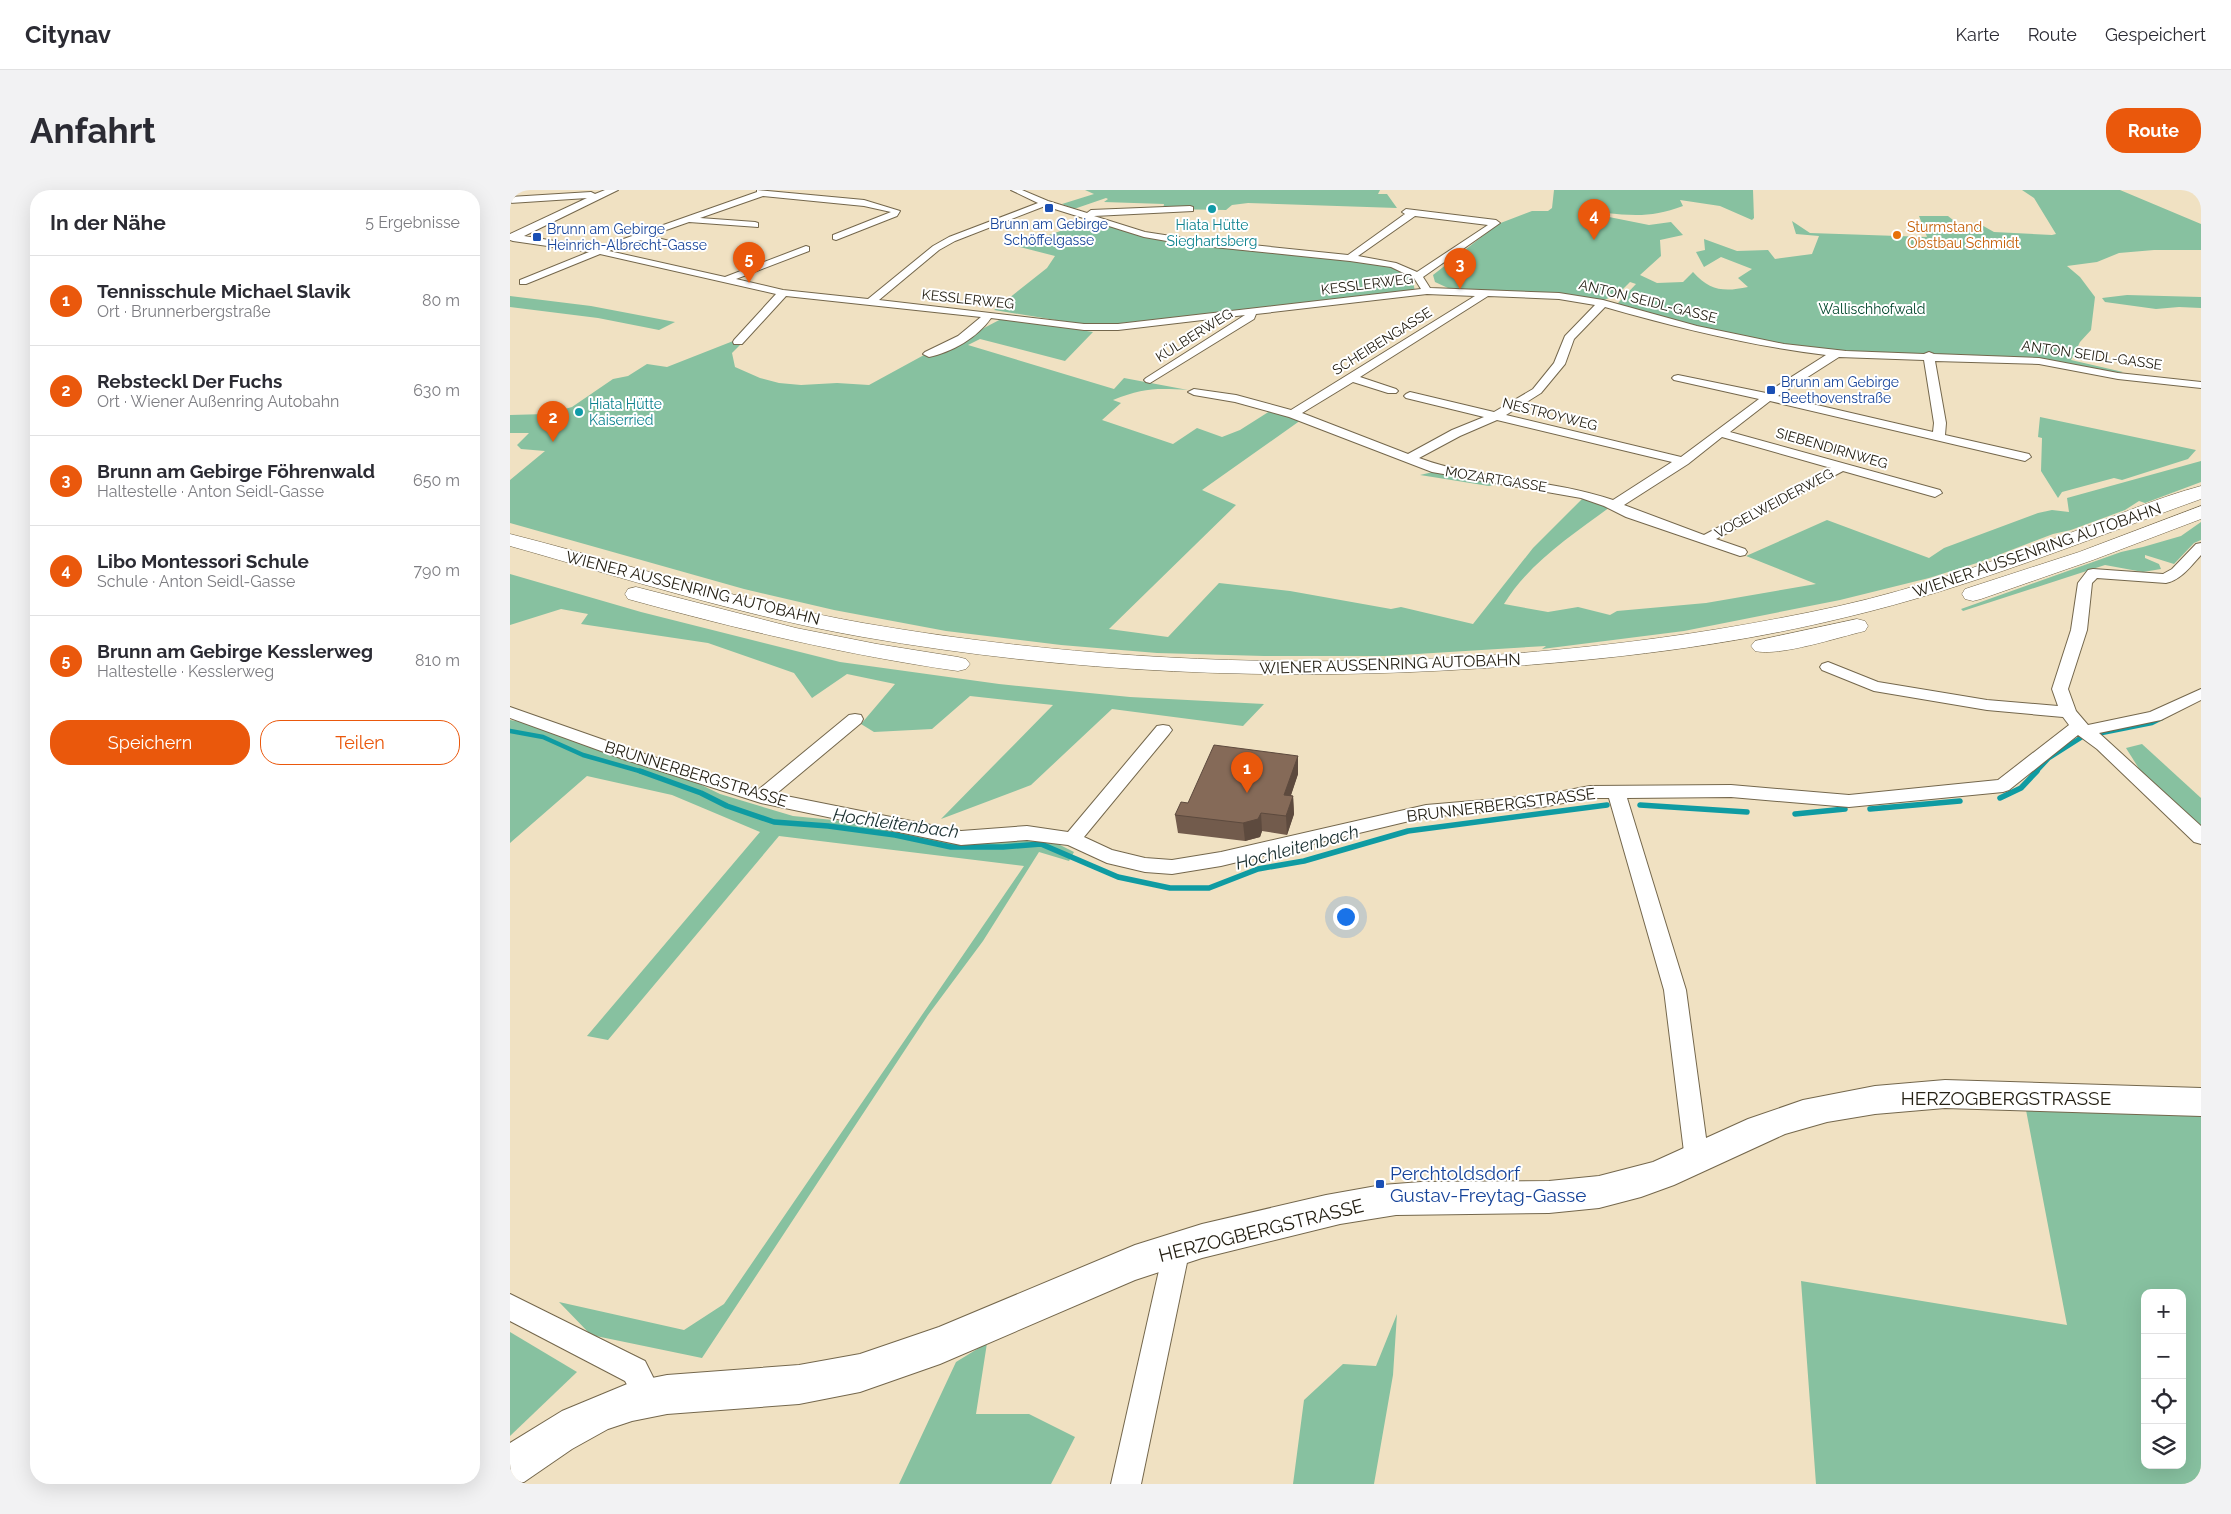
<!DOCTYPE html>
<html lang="de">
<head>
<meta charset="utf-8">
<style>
	:root { --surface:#fff; --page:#f2f2f3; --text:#2b2b33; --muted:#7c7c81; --line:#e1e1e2; --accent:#ea580c }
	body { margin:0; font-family:Raleway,sans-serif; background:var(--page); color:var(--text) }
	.controls { position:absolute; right:15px; bottom:15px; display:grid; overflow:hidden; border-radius:10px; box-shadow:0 5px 20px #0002 }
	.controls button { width:45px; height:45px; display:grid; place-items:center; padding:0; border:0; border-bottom:1px solid var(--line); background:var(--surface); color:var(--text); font:25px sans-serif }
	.you { position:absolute; left:835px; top:726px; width:18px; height:18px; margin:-12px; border:4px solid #fff; border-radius:50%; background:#1a73e8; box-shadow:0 0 0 8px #1a73e833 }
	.badge { display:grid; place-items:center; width:32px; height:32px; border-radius:50%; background:var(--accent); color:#fff; font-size:16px; font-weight:700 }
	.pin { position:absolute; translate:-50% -41px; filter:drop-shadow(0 1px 2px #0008) }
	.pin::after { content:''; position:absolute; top:26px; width:18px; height:15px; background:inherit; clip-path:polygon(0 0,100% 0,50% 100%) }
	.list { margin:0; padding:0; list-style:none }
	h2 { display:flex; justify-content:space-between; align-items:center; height:65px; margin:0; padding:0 20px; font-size:21px }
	h2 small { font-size:16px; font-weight:400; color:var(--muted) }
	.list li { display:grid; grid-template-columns:32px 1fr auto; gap:15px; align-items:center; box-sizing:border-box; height:90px; padding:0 20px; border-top:1px solid var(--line) }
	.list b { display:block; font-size:19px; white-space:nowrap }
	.list p { margin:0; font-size:16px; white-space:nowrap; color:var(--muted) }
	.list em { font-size:16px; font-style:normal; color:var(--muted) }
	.actions { display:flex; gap:10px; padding:15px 20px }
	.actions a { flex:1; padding:11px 0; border:1px solid var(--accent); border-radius:20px; text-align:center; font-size:18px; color:var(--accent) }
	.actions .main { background:var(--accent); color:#fff }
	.icon { flex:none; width:28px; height:28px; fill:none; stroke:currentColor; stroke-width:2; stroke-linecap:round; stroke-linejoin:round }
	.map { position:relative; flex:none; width:1691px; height:1294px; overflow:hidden; border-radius:20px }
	header { display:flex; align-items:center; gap:30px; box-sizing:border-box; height:70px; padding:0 25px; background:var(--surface); border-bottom:1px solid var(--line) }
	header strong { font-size:24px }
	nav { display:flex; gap:28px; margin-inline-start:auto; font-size:18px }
	.intro { display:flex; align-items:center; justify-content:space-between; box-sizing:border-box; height:120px; padding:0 30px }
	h1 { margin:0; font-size:35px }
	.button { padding:12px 22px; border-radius:20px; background:var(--accent); color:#fff; font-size:18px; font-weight:700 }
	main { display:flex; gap:30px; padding:0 30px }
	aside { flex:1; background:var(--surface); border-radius:20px; box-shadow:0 5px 20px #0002 }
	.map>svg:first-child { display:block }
	.green { fill:#87c1a0; fill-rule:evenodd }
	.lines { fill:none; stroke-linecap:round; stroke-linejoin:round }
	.stream-far1 { stroke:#0f9ba2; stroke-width:4.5 }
	.stream { stroke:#0f9ba2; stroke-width:5.5 }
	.minor-casing { stroke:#74674c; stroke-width:2 }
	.secondary-casing { stroke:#74674c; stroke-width:2 }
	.motorway-casing { stroke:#74674c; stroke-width:1 }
	.minor { fill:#fff; fill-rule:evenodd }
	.secondary { fill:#fff; fill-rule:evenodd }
	.motorway { fill:#fff; fill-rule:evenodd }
	.wall { fill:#725b4c }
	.shaded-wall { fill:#5d4a3e }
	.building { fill:#856a58; stroke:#5d4a3e }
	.transit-dot { fill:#1a4fb4; stroke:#fff; stroke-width:2 }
	.culture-dot { fill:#0f9aa8; stroke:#fff; stroke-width:2 }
	.food-dot { fill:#e8710a; stroke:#fff; stroke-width:2 }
	.labels { text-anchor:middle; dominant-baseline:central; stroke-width:4; stroke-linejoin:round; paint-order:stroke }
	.far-transit-label { font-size:14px; fill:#164399; stroke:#fff; text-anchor:start }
	.far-culture-label { font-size:14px; fill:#0d838f; stroke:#fff }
	.far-food-label { font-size:14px; fill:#c56008; stroke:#fff; text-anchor:start }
	.far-street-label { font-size:14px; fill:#262115; stroke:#fff }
	.far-park-label { font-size:14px; fill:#01472b; stroke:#fff }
	.street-label { font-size:16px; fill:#262115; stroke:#fff }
	.water-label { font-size:18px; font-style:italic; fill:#1b3031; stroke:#fff }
	.near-street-label { font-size:19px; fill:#262115; stroke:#fff }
	.near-transit-label { font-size:19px; fill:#164399; stroke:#fff; text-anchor:start }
</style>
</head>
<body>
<header>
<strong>Citynav</strong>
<nav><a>Karte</a><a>Route</a><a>Gespeichert</a></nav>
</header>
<div class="intro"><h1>Anfahrt</h1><a class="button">Route</a></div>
<main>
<aside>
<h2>In der Nähe<small>5 Ergebnisse</small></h2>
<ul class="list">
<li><span class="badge">1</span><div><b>Tennisschule Michael Slavik</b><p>Ort · Brunnerbergstraße</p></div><em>80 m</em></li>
<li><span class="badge">2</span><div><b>Rebsteckl Der Fuchs</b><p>Ort · Wiener Außenring Autobahn</p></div><em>630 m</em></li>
<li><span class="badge">3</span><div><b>Brunn am Gebirge Föhrenwald</b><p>Haltestelle · Anton Seidl-Gasse</p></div><em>650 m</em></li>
<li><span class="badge">4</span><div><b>Libo Montessori Schule</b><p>Schule · Anton Seidl-Gasse</p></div><em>790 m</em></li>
<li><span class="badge">5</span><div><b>Brunn am Gebirge Kesslerweg</b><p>Haltestelle · Kesslerweg</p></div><em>810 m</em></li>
</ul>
<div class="actions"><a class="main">Speichern</a><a>Teilen</a></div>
</aside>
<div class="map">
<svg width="1691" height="1294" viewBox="0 0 1691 1294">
	<rect width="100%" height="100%" fill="#f0e1c2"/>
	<g class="green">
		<polygon points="575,0 870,0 868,4 877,4 887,18 738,13 722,15 716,20 653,19 654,14 594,12 598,9 596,8 564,19 552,14 584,4"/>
		<path d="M1044,0H1243L1244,28L1242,30L1210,16L1170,10L1173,16C1144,27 1125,26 1096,23L1094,26L1139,35L1161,32L1173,45L1150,50L1151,66L1130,85L1147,93L1173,92L1183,82C1200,101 1214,102 1238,97L1228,88L1242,79L1211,67L1194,77L1186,62L1195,60L1194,49L1227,61L1258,60L1265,69L1302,64L1309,46L1286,44L1282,31L1300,43L1417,47L1409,26H1438L1448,34L1468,33L1484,42L1542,45L1546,44L1524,8L1512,0H1610L1691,34V60H1644L1609,63L1587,72L1557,76L1570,87L1585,107L1581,140L1570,152L1561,170L1613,182L1609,183C1584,179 1559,173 1534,170C1466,162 1398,165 1330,161C1255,156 1182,135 1110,117L1108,113L1126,94L1120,92L1107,105L1091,111L1059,105L938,98L925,92L923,85L988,34L1022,21H1038L1042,18Z"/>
		<polygon points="580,31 634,46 863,72 885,78 902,88 905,101 603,134 570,134 484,120 537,78 545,66 506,56"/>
		<polygon points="1617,105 1691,107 1691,118 1669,117 1646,119 1595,112 1592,108"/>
		<polygon points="0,106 81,116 165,132 149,140 88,128 0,117"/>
		<path d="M493,128L583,142L555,171L470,149L458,155L604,199L614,188L678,200C646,198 633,198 603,210L611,213L592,230L663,254L687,238L712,247L730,240L760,221L791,230L692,300L726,315L599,439L658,447L709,393L780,401L881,419L891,417L963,434L1023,358L1073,308L1100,317C1062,345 1019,373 994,414L1038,422L1068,417L1100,425L1107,421L1196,413L1306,394L1236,366L1317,330L1419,368L1434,358L1528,323L1542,320L1559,322L1557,308L1691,271V292L1635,313L1629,311L1615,320L1561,340L1543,344L1470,372L1419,388L1330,410L1174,441L1032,459L1036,456L875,466H754L647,463L551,455L436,441L324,420L234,399L0,333V290L35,261L11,259L7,255L19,243H0V225L36,224L62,217L103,189L118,186L137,174L157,177L241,144L222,163L225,177L250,188L269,193L291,195L327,193L359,195L414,165L421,166Z"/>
		<polygon points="1530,227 1686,260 1678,269 1612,290 1604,288 1552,302 1548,308 1531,281 1532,248 1528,247"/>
		<polygon points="923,282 988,294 979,296 910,285"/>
		<polygon points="1691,332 1691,350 1684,353 1664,374 1635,365 1635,368 1649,374 1651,379 1633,382 1595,375 1453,421 1451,419 1611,362 1633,357 1671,346"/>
		<polygon points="0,384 131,422 330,472 489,494 620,507 754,514 733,536 602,519 521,595 431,629 543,515 460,506 422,539 364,542 351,534 385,494 337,484 302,508 284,483 198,453 71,434 78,424 51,419 0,435"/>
		<polygon points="0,530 12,532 68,553 175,587 210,604 283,626 544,652 564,662 559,671 529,662 473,751 418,825 192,1168 81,1145 49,1112 174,1140 214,1114 514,676 269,646 98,850 77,846 250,642 162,605 77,586 0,653"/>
		<polygon points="1632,554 1691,608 1691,638 1633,585 1616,558"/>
		<path d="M1516,920L1691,924V1294H1306L1291,1091L1557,1135ZM1635,1103H1672V1275H1635Z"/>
		<polygon points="887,1124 883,1185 864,1294 783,1294 794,1210 833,1174 866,1176"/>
		<polygon points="0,1142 67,1182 0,1246"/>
		<polygon points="477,1153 466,1224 519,1224 565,1247 541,1294 389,1294 446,1172"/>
	</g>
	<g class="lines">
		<g class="stream-far1">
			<polyline points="0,541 33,547 73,565 133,582"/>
			<polyline points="1526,582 1539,568 1572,547 1642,533 1652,528"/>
		</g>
		<g class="stream">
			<polyline points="130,581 191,603 217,616 264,632 318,636 385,645 441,657 493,657 531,654 608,687 660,698 699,698 748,679 794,671 898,641 1097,615"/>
			<polyline points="1490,608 1511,598 1527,581"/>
			<polyline points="1130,615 1237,622"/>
			<polyline points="1360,619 1450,611"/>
			<polyline points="1285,624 1335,619"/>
		</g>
		<g class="minor-casing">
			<g id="minor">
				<path d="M95,0H108L14,46L88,58L247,2V0L354,10L390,21L387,26L326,50L323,49V45L381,22L354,16L253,6L190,28L245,32L248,33V37L179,32L139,46L164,52H174V56L164,58L129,50L99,61L215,87L296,56L299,57V61L226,89L273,100L358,109L423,56L439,47L528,13L501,0H512L538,11L577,23L581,20L680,16L683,17V21L584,26L635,42L674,48L838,65L895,24L892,22L896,19L986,30L990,33L913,87L920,98L1049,103L1093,110L1187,136L1274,154L1336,161L1414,164L1419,162L1424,164L1529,168L1608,183L1691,192V198L1608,189L1529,174L1425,171L1436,233L1435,245L1519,264L1521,267L1515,271L1260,211L1220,242L1430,300L1432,303L1425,307L1333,281L1206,349L1235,359L1237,362L1235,365L1230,366L1116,327L1094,316L1071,308L922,282L779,227L725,212L684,205L678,202L684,199L726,205L781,220L965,106L917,104L746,124L744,129L640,193L636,192L634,190L636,188L735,125L608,140H574L481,128C467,148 442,162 419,167L413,164L415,162L448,146L471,127L276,106L232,154H224L223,152L224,150L266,104L90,64L16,94H10V90L79,62L3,51L0,50V44L77,8L0,13V7L81,2L85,4ZM535,16L634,47L674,54L840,71L881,77L904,88L911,99L608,134H574L369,110L429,60L445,51ZM905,26L978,35L907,82L886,73L848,66ZM978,106L1049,109L1085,115L1055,146L1044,173L1023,199L984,222L900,202L896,204L894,206L896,208L974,227L942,240L898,264L792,223L843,192L878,203H886L888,201L886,199L850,187ZM1095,117C1168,138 1241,156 1316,165L1256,203L1168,185L1164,186L1162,188L1164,190L1249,209L1171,267L996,225L1031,203L1055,174L1064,149ZM1329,167L1414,170L1424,233L1423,242L1268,206ZM987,230L1162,272L1103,310C1039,288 971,291 909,268L950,246ZM1212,247L1321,278L1194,345L1114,315L1178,274Z"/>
				<path d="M1691,353V365C1681,376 1671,390 1656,393L1587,388L1582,393L1577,440L1558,499L1566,521L1578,535L1640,522L1691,499V510L1651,530L1589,543L1691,636V654L1684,652L1587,559L1568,545L1499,600L1493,602L1339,617L1221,607L1117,608L1176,800L1199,970L1195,978L1187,981L1179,978L1175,970L1154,800L1099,608H1080L1032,617L916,627L711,676L662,684L635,682L597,673L558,655L517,650L451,655L251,613L116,570L0,528V517L128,562L248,600L339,525L345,524L351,525L353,529L351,533L266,604L451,641L517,636L558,642L647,536L653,535L659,536L662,540L659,544L574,647L602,660L635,668L662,670L711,662L916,615L1032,605L1080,596L1221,595L1339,605L1488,590L1559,535L1553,527L1477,520L1364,501L1312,480L1310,477L1312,474L1318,472L1368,492L1477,510L1548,516L1542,499L1561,440L1568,393L1578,380L1583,379L1653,384L1662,379L1686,354Z"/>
				<polygon points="667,1046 676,1049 680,1058 631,1294 601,1294 654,1058 658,1049"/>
				<polygon points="0,1104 135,1171 153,1207 149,1217 139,1221 129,1217 115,1191 0,1131"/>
			</g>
		</g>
		<g class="secondary-casing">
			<polygon id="secondary" points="1435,890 1691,898 1691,926 1435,918 1365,924 1317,932 1275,944 1164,995 1131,1007 1089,1018 1039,1023 886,1025 830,1034 692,1068 625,1090 430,1174 350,1202 289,1214 157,1224 122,1231 98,1239 62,1259 14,1292 0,1294 0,1253 52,1221 122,1192 157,1185 289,1175 350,1164 429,1137 625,1055 692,1034 816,1005 872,995 911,992 1039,991 1089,986 1143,972 1238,929 1293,910 1365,896"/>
		</g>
		<g class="motorway-casing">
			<g id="motorway">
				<path d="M1691,296V309C1574,351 1459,398 1337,427C1219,456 1098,470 976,478C768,492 559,483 353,447C233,426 117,389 0,356V344C118,374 233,412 353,433C670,488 1015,485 1329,416C1410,398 1490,369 1568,340C1609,325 1649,307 1691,296Z"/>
				<polygon points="1691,316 1691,329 1583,370 1471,409 1463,411 1455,409 1452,404 1455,399 1569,362"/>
				<path d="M126,397L286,438L367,454L448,467L456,469L460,474L456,479L448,481C336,465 227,439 118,409L115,404L118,399Z"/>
				<path d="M1347,429L1355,431L1358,436L1355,441C1329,447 1269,467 1245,461L1241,456L1245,451Z"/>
			</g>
		</g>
		<use href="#minor" class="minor"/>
		<use href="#secondary" class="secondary"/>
		<use href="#motorway" class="motorway"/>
	</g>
	<polygon class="wall" points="788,566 788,584 781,605 783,606 784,624 777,645 752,641 750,647 735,651 668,643 665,625 678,613"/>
	<g class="shaded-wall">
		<polygon points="788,566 788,584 775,623 774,605"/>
		<polygon points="783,606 784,624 777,645 776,626"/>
		<polygon points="751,623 752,641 750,647 735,651 733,633"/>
	</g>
	<polygon class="building" points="704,555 788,566 774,605 783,606 776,626 751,623 748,629 733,633 665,625 671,612 678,613"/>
	<g class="transit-dot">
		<rect x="534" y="13" width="10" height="10" rx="2.5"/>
		<rect x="22" y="42" width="10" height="10" rx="2.5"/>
		<rect x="1256" y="195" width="10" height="10" rx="2.5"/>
		<rect x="865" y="989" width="10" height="10" rx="2.5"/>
	</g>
	<g class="culture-dot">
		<circle cx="702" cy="19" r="5"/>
		<circle cx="69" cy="222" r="5"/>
	</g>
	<circle class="food-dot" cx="1387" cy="45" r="5"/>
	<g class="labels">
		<g class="far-transit-label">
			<text x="539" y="34" text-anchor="middle">Brunn am Gebirge<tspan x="539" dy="16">Schöffelgasse</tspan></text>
			<text x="37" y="39">Brunn am Gebirge<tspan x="37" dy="16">Heinrich-Albrecht-Gasse</tspan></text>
			<text x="1271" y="192">Brunn am Gebirge<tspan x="1271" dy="16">Beethovenstraße</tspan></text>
		</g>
		<g class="far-culture-label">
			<text x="702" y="35">Hiata Hütte<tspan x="702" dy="16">Sieghartsberg</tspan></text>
			<text x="79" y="214" text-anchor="start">Hiata Hütte<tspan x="79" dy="16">Kaiserried</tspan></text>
		</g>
		<g class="far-food-label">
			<text x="1397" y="37">Sturmstand<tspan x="1397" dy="16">Obstbau Schmidt</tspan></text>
		</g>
		<g class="far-street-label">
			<text transform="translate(857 94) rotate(-7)">KESSLERWEG</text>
			<text transform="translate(458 109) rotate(6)">KESSLERWEG</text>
			<text transform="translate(1138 111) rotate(14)">ANTON SEIDL-GASSE</text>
			<text transform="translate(684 145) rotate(-32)">KÜLBERWEG</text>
			<text transform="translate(872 151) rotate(-32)">SCHEIBENGASSE</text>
			<text transform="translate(1582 165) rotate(8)">ANTON SEIDL-GASSE</text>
			<text transform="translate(1040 224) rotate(14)">NESTROYWEG</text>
			<text transform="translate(1322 258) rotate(16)">SIEBENDIRNWEG</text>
			<text transform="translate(986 289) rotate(9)">MOZARTGASSE</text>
			<text transform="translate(1264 313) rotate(-28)">VOGELWEIDERWEG</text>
		</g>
		<g class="far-park-label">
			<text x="1362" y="119">Wallischhofwald</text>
		</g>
		<g class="street-label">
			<text transform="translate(1527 360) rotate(-19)">WIENER AUSSENRING AUTOBAHN</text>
			<text transform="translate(183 398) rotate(14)">WIENER AUSSENRING AUTOBAHN</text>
			<text transform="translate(880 474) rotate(-2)">WIENER AUSSENRING AUTOBAHN</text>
			<text transform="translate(186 584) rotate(17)">BRUNNERBERGSTRASSE</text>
			<text transform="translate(991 615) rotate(-7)">BRUNNERBERGSTRASSE</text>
		</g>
		<g class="water-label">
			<text transform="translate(386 633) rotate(8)">Hochleitenbach</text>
			<text transform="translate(787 657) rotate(-15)">Hochleitenbach</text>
		</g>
		<g class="near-street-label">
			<text x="1496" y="908">HERZOGBERGSTRASSE</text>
			<text transform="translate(751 1040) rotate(-14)">HERZOGBERGSTRASSE</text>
		</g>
		<g class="near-transit-label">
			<text x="880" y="983">Perchtoldsdorf<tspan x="880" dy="22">Gustav-Freytag-Gasse</tspan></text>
		</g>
	</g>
</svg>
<div class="controls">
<button>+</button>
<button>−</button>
<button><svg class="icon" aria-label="locate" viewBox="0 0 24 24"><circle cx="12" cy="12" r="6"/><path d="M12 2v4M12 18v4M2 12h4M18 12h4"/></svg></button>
<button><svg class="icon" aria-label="layers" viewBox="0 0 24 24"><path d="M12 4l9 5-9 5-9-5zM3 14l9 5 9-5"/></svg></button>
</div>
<div class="you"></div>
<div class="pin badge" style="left:737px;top:603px">1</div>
<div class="pin badge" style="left:43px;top:252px">2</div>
<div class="pin badge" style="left:950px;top:99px">3</div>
<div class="pin badge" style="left:1084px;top:50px">4</div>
<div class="pin badge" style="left:239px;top:93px">5</div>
</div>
</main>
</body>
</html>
